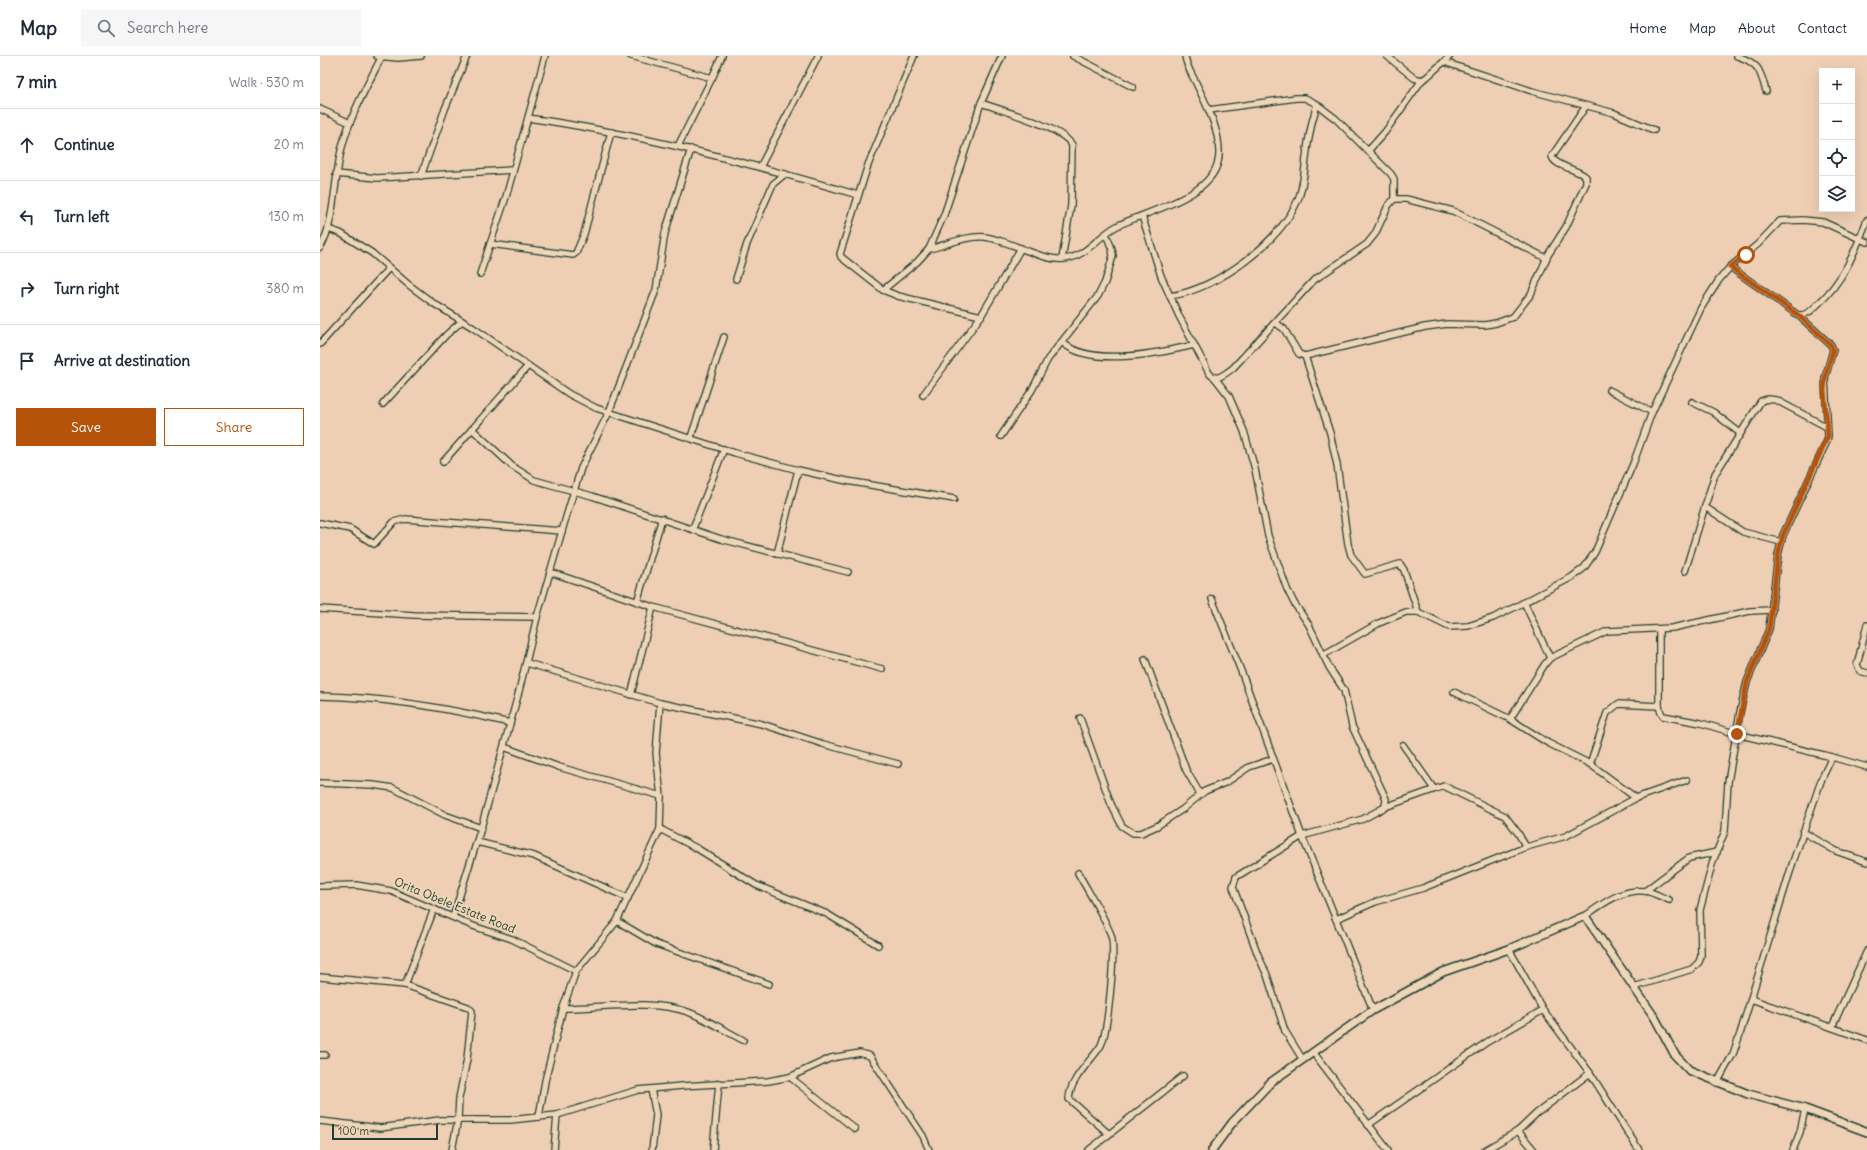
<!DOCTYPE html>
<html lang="en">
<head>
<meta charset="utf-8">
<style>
	:root { --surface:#fff; --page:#f6f6f7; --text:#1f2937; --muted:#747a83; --line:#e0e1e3; --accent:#b45309 }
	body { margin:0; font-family:Delius,sans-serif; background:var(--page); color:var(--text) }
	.controls { position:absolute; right:12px; top:12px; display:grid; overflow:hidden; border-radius:0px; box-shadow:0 4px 16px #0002 }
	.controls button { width:36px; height:36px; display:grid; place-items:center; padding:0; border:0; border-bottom:1px solid var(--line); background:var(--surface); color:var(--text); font:20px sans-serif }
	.scale { position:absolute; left:12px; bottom:10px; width:106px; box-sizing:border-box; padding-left:4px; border:2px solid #1f3d34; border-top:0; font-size:11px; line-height:14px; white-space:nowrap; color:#1f3d34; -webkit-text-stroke:3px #efd6b6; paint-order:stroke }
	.stop { position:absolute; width:12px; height:12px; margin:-9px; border:3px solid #b45309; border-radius:50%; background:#fff }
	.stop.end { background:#b45309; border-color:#fff; box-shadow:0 1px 4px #0008 }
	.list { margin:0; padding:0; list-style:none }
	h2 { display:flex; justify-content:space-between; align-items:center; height:52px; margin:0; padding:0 16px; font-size:17px }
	h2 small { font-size:13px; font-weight:400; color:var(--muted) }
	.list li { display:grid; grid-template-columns:26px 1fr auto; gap:12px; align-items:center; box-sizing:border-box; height:72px; padding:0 16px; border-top:1px solid var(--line) }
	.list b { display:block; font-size:15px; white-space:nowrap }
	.list em { font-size:13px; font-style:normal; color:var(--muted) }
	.actions { display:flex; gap:8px; padding:12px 16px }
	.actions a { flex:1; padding:9px 0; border:1px solid var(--accent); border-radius:0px; text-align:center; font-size:14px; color:var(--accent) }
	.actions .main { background:var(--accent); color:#fff }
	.icon { flex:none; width:22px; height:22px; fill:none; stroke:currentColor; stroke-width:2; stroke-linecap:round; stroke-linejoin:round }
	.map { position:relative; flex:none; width:1547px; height:1094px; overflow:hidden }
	header { display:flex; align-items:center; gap:24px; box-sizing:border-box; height:56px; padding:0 20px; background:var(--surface); border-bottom:1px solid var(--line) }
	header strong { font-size:19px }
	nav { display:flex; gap:22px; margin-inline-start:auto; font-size:14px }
	.search { width:280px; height:36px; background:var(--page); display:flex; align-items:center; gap:10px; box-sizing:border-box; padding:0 14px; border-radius:0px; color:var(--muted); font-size:15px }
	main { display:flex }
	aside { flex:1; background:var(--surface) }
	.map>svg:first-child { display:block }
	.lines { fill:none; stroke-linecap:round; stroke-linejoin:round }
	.minor-casing { stroke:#1f3d34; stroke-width:8 }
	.tertiary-casing { stroke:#1f3d34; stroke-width:10 }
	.minor { stroke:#efd6b6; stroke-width:5.5 }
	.tertiary { stroke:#efd6b6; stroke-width:7 }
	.route { stroke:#b45309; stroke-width:5 }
	.labels { text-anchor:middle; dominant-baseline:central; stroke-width:3.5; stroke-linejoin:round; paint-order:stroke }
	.street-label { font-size:12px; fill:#1f3d34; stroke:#efd6b6 }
</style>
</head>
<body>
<header>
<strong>Map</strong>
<div class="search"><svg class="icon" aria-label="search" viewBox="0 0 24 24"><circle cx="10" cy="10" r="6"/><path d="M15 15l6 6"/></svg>Search here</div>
<nav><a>Home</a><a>Map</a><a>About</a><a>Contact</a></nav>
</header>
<main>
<aside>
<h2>7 min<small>Walk · 530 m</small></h2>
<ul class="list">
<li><svg class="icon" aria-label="ahead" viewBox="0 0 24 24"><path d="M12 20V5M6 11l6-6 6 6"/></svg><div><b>Continue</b></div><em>20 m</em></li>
<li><svg class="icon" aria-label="left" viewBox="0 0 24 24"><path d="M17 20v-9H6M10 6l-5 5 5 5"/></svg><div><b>Turn left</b></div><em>130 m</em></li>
<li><svg class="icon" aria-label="right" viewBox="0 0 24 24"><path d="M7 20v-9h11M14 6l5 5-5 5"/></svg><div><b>Turn right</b></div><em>380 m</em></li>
<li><svg class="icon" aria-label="arrive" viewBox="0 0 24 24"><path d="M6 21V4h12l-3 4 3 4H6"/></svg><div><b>Arrive at destination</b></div></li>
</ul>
<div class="actions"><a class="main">Save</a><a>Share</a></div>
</aside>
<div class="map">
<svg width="1547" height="1094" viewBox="0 0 1547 1094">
	<rect width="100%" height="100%" fill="#efcfb4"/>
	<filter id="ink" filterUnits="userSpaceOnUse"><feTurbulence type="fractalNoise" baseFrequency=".025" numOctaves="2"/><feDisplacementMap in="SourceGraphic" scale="8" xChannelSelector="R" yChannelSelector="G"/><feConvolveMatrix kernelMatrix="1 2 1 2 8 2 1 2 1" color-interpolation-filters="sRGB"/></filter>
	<g filter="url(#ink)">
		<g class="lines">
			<g class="minor-casing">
				<g id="minor">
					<polyline points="57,0 78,2 101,0"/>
					<polyline points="311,0 392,22 402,0"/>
					<polyline points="594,0 548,109 520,198 521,201 563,234 578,240 661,260"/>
					<polyline points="753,0 813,31"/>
					<polyline points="1067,0 1094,22 1102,24"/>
					<path d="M1417,0C1439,7 1440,14 1446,35"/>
					<polyline points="1124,6 1212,35 1294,57 1334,74"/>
					<path d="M661,47C683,55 740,70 752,89L751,149L742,203"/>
					<polyline points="0,53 30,67"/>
					<polyline points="889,54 976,42 985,42 995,47 1016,63 1071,118 1074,123 1074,143"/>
					<path d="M208,62C320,78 429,107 538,139"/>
					<polyline points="358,90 392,22"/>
					<polyline points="1048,95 1065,76 1102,24 1107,21 1130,0"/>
					<polyline points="440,111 498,0"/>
					<polyline points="16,118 57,122 193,114"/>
					<polyline points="101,120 125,53 147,0"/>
					<path d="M822,160L841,220L859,260L889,317C896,327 906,317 913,312L994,224L1047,188L1055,178L1068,150L1074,143H1086L1133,155L1226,202"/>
					<polyline points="8,173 20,177 52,197 89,229 113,247 152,271 249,338 276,352 415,397 478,414 527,425 634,443"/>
					<polyline points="170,188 253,199 256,197 264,178 291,76"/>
					<path d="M0,192C15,168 14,121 22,91C30,60 47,30 61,2"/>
					<path d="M609,193C626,189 647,179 665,181C689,184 721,205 744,203C766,201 778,180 797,170C826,155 897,141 899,99C900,73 886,48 875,25C871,17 866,9 865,0"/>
					<path d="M1410,211L1478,259C1486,260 1492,254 1497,249C1523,226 1535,196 1547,164"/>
					<polyline points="160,218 186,141 225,0"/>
					<polyline points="416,223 427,188 453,128 465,118"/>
					<polyline points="563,234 597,206 609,193 624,159 661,47 682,0"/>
					<path d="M850,240C896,234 963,185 979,141C985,124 985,105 988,87C990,74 993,61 997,48"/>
					<path d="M956,267L964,273L979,298L985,300L1105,271L1127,268L1165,269L1176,267L1193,261L1211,238L1228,199L1246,171L1266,127V121C1258,113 1233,110 1232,100L1266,50"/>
					<path d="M742,286C770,312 840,297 874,289"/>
					<polyline points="0,288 69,212"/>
					<polyline points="985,300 1010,377 1017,409 1028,488 1031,499 1045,518 1080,508 1084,514 1098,556"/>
					<polyline points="895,322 909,340 924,375 935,413 948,480 967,533 974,547 989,569 1009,611 1024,634 1032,670 1066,743 1065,751"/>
					<polyline points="1289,334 1332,356"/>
					<polyline points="603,339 661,260 701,192"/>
					<polyline points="1372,346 1393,356 1420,377"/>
					<polyline points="63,348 126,279 142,265"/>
					<polyline points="152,373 192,410 214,424 272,440 401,483 528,516"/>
					<polyline points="681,380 712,334 728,303 778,240 785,226 793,200 792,193 786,178"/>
					<polyline points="371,381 404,281"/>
					<polyline points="123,406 208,310"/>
					<polyline points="1385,451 1423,476 1461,486"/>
					<polyline points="0,467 30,473 54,488 74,466 85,463 242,475"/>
					<polyline points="373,472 404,393"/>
					<polyline points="457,498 478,414"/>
					<polyline points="1365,515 1395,418 1441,345 1447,343 1456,344 1507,371"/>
					<polyline points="230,516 333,551 562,613"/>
					<polyline points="892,543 921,615 982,780 1053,954"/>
					<polyline points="317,546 342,462"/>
					<polyline points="1204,546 1230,602"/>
					<polyline points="0,553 94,559 217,561"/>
					<polyline points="1547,569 1537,609 1540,615 1547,617"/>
					<polyline points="1339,573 1339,650 1341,657 1343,660 1381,667 1417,678 1512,701 1547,711"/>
					<polyline points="1003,599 1059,567 1086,556 1098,556 1129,571 1148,570 1173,562 1197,550 1252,521 1264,512 1275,496 1313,408 1332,356 1381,252 1399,224 1410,211 1438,188 1460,165 1483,164 1503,166 1547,186"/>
					<polyline points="825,603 866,714 880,738"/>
					<polyline points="207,607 340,647 442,668 503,688 578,708"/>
					<polyline points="1134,636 1190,663"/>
					<polyline points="311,639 333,551"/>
					<path d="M0,640C64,641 128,652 190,667"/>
					<polyline points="760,662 791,748 802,770 813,777 821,777 837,770 863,753 885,735 907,726 929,711 953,703"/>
					<polyline points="1083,689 1114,733"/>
					<polyline points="184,691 239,711 341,740"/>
					<polyline points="1270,708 1287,657 1298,648 1339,650"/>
					<polyline points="0,727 53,729 73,732 125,759 161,772"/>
					<polyline points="1316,742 1270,708 1228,687 1190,663 1225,608 1230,602 1287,575 1352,572 1430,555 1452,554"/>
					<polyline points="340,773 378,793 436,829 507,858 558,889"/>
					<polyline points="1483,776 1516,795 1547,806"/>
					<polyline points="157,786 214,800 308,842"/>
					<path d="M758,817C769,837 783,858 791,879C796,893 788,979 780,991C770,1006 750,1023 749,1043L789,1078"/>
					<polyline points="0,830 36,829 71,835 153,870 192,883 256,915"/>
					<polyline points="1325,835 1369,802 1397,796"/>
					<path d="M1265,860C1282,848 1303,832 1325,835C1333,836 1341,841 1349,844"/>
					<polyline points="133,861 161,772 198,639 217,561 247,458 261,412 289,356 336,234 345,177 371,93"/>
					<polyline points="1016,863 1055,846 1103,832 1206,791 1246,780 1316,742 1367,724"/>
					<polyline points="297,865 336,888 449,928"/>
					<polyline points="1189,893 1223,954 1270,1017 1319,1094"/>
					<polyline points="0,921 85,929 148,951 152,955 147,1003 139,1042 138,1063 132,1094"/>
					<polyline points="85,929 114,853"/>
					<polyline points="1314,931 1372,913 1379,906 1381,900 1380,854 1393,805 1405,775 1408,726 1420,656 1427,626 1449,573 1458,499 1463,479 1507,385 1508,380 1505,322 1513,294 1511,289 1478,259"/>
					<polyline points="1431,943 1547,984"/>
					<path d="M243,952C284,952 329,943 368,956C387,963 405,975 423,984"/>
					<polyline points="1512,971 1547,895"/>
					<polyline points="993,996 1068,1094"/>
					<polyline points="0,999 5,999"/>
					<polyline points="983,1004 965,975 947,919 938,899 913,831 916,821 982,780 1043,763 1065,751 1124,730 1185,760 1198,777 1206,791"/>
					<polyline points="470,1021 535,1073"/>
					<polyline points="1397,1027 1413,998 1420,978 1473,806 1502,722 1512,701"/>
					<polyline points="331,1033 336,1059 332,1094"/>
					<polyline points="219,1061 225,1025 243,952 256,915 297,865 340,773 341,740 336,697 340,647"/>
					<polyline points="0,1065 60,1072 120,1064 190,1064 237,1059 318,1034 362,1030 448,1025 470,1021 511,1002 540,997 550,1000 603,1080 609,1094"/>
					<polyline points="1048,1069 1167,986 1223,954"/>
					<polyline points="1198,1075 1214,1094"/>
					<polyline points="234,1094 237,1059"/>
					<polyline points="393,1094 399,1027"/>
					<polyline points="769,1094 863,1020"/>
					<polyline points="1165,1094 1198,1075 1217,1057 1270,1017"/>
					<polyline points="1473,1094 1480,1076 1485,1053"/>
				</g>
			</g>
			<g class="tertiary-casing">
				<polyline id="tertiary" points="892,1094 912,1067 951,1026 1053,954 1123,916 1189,893 1265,860 1335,962 1355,999 1369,1014 1428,1038 1485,1053 1547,1076"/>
			</g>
			<use href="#minor" class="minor"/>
			<use href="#tertiary" class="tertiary"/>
		</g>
	</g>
	<g class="lines" filter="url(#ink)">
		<polyline class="route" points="1417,678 1427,626 1449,573 1458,499 1463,479 1508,380 1504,334 1505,322 1513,294 1511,289 1478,259 1410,211 1426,199"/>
	</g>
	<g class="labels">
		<g class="street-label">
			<text transform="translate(135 849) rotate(22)">Orita Obele Estate Road</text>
		</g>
	</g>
</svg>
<div class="controls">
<button>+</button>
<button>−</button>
<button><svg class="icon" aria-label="locate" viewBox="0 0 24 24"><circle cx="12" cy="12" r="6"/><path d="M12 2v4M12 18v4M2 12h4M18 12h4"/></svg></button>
<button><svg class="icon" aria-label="layers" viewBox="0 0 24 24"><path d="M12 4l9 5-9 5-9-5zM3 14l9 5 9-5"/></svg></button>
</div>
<div class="scale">100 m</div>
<div class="stop" style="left:1426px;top:199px"></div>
<div class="stop end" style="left:1417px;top:678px"></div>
</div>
</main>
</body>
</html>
